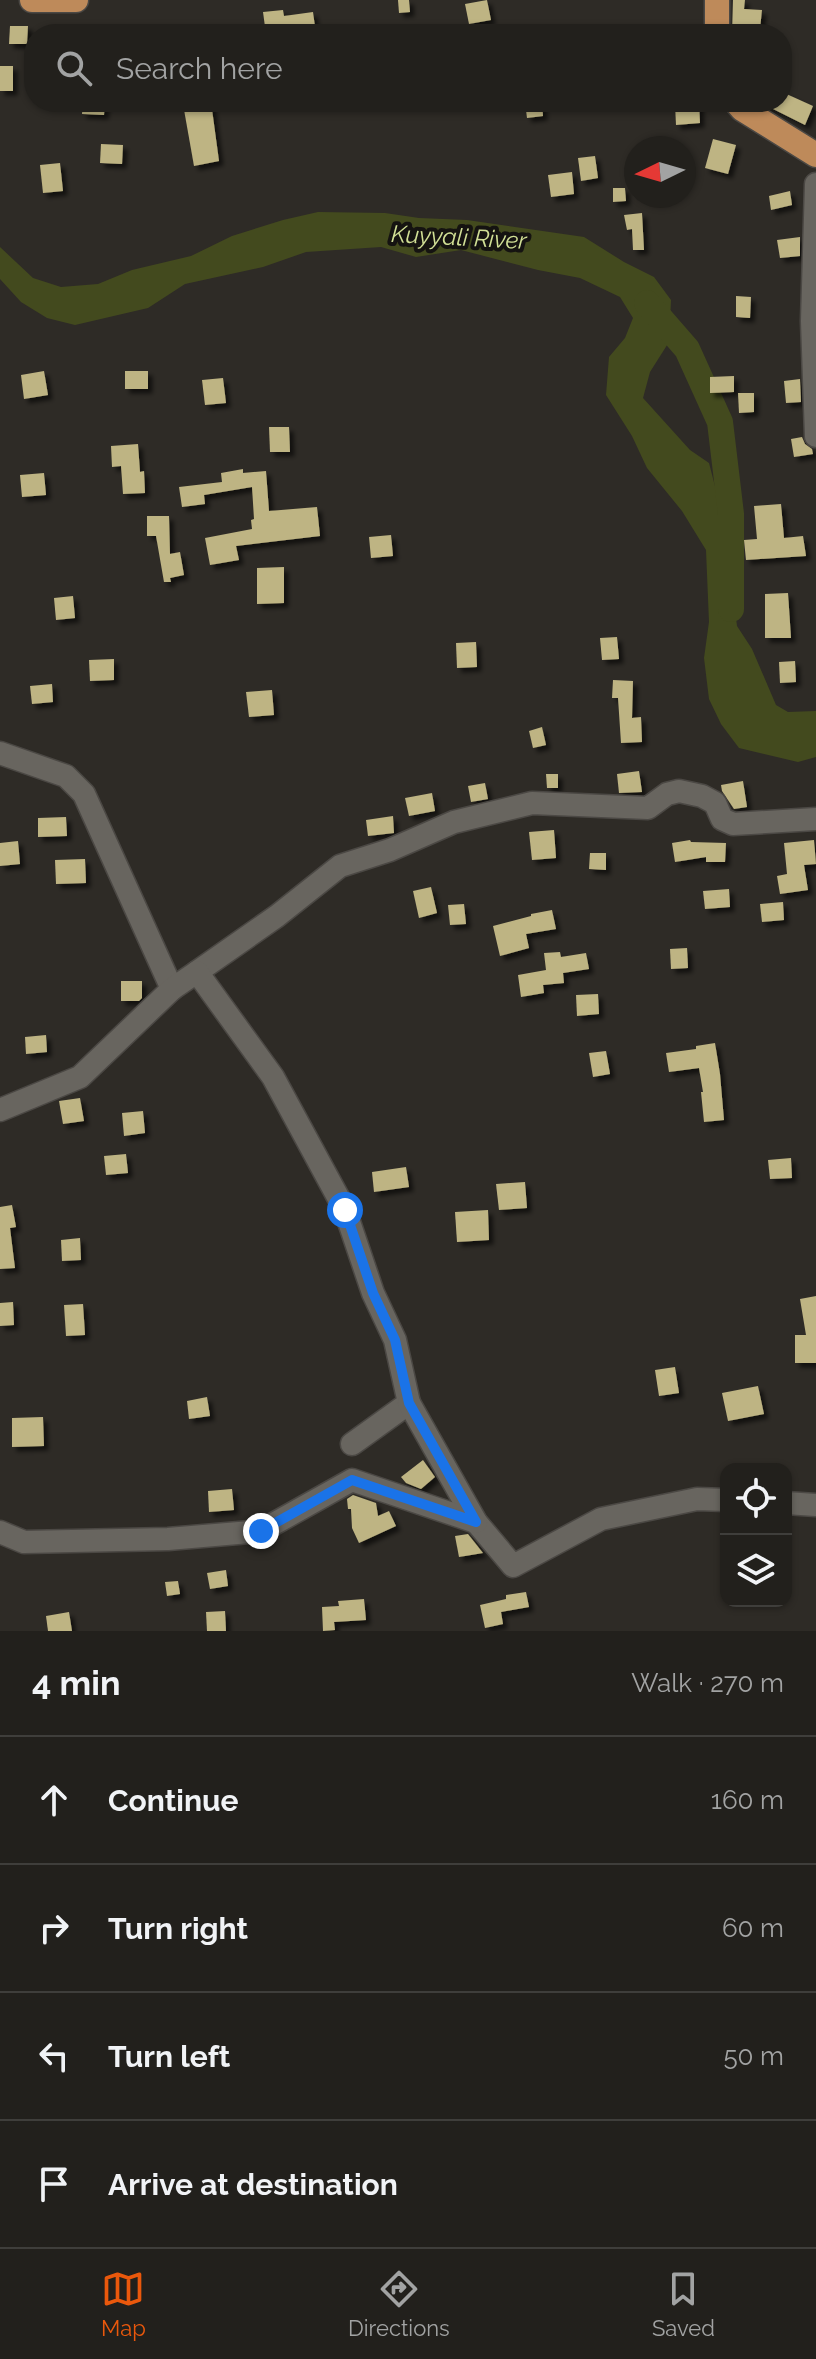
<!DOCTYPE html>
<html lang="en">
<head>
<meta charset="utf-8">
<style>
	:root { --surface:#22201c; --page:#2a2825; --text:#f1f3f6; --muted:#a2a3a3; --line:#3f3e3b; --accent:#ea580c }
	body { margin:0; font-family:Raleway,sans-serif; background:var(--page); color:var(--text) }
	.controls { position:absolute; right:24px; bottom:24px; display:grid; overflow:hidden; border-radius:16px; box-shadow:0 2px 6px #0004 }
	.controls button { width:72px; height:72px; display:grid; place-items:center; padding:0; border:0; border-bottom:2px solid var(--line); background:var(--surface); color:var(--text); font:40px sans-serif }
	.compass { position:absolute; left:624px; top:136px; width:72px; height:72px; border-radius:50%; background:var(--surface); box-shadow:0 2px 6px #0004; rotate:265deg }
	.stop { position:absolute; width:24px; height:24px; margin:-18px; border:6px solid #1a73e8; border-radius:50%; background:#fff }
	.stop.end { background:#1a73e8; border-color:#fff; box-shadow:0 2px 8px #0008 }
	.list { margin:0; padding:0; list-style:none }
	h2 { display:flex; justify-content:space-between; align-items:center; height:104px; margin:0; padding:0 32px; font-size:34px }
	h2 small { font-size:26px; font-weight:400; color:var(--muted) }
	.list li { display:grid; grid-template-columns:52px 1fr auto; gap:24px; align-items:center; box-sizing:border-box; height:128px; padding:0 32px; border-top:2px solid var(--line) }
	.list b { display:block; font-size:30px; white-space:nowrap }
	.list em { font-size:26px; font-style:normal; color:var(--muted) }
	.icon { flex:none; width:44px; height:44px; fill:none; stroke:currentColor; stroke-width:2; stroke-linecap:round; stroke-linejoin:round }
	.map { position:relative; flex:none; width:816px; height:1631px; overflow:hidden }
	.search { position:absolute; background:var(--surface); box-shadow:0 2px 6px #0004; left:24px; right:24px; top:24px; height:88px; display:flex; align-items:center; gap:20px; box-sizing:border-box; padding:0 28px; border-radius:32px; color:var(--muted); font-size:30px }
	.sheet { height:616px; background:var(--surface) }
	nav { display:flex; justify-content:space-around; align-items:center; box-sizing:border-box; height:112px; border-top:2px solid var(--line); background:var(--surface); font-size:22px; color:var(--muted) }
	nav a { display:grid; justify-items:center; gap:4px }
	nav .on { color:var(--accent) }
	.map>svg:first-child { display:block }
	.water { fill:#434a1e }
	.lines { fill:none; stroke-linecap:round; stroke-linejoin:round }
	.river { stroke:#434a1e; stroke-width:26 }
	.building { fill:#beb483; filter:url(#shadow) }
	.minor-casing { stroke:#4b4844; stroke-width:25 }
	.major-casing { stroke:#4b4844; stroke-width:27 }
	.minor { stroke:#68655f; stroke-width:22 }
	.major { stroke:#be8a5a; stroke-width:24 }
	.route { stroke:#1a73e8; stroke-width:10 }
	.labels { text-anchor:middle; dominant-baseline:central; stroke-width:8; stroke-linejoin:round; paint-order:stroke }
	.water-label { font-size:24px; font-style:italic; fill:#d1df95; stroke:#151311 }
</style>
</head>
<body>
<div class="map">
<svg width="816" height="1631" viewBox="0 0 816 1631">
	<defs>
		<filter id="shadow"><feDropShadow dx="4.5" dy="4.5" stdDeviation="2" flood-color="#0009"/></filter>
	</defs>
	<rect width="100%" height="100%" fill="#2e2b26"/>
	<polygon class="water" points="318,212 385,213 419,218 467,220 584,237 624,262 654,277 671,300 669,342 650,372 643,398 690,450 709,463 724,521 737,626 752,649 776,705 788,712 816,711 816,757 798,762 739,748 721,724 709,699 704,658 709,622 706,550 682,511 647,468 632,436 606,395 609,357 625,338 633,318 620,297 580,278 538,270 461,250 416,257 381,247 306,252 263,267 185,284 148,308 75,325 47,318 21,302 0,279 0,247 33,278 61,287 98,284 132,270 191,256 232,236 283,220"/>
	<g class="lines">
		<polyline class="river" points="647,303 687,349 720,422 731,514 731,609"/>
	</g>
	<g class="building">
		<polygon points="398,0 409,0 410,12 399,13"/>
		<polygon points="487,0 491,20 469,24 465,4"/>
		<polygon points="733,0 745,0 744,9 762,10 760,29 748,28 748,34 732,34"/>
		<polygon points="283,10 284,16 313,12 316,34 266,34 263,12"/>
		<polygon points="10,26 28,26 27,44 9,44"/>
		<rect x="0" y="66" width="13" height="25"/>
		<polygon points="782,92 813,106 805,125 759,102 782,102"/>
		<polygon points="83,102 105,102 104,115 82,114"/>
		<polygon points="196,102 211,102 219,161 194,166 183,104"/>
		<polygon points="525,102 542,102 543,116 527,118"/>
		<polygon points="699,102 700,123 676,125 675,104"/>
		<polygon points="713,139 736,145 728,174 705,168"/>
		<polygon points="101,144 123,145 122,164 100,163"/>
		<polygon points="595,156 598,178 581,181 578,158"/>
		<polygon points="60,163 63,191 43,193 40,165"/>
		<polygon points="572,172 574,194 551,197 548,175"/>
		<polygon points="613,188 625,188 626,201 613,202"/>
		<polygon points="790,191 792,205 771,210 769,196"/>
		<polygon points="642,213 644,250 633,250 632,229 627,230 624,215"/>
		<polygon points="800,237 800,256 780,258 777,240"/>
		<polygon points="736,296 751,297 750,318 736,317"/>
		<polygon points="44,371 48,395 24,399 21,375"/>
		<rect x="125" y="371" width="23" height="18"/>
		<polygon points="734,376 734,392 710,393 710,377"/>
		<polygon points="223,378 226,403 205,405 202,380"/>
		<polygon points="800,379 801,402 786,403 784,381"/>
		<polygon points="738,393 754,393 754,412 739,413"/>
		<polygon points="269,427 289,427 290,452 270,452"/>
		<polygon points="802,437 805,444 812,449 813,454 794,457 791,439"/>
		<polygon points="138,444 140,472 144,471 145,493 123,494 121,466 112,467 111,446"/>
		<polygon points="243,469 243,473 266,471 269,511 317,507 320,536 236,546 239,560 210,565 205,538 252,529 251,520 254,519 252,487 204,495 205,504 182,507 179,487 222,482 221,473"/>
		<polygon points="44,473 46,495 22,497 20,475"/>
		<polygon points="781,504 784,538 803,536 806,556 746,560 744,540 757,539 754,506"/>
		<polygon points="147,516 169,516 170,554 180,552 184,575 170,578 171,582 164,582 156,536 147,536"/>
		<polygon points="391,535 393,556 371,558 369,537"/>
		<polygon points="284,567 284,603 257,604 257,568"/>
		<polygon points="788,593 791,638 765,638 765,594"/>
		<polygon points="73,596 75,618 56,620 54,598"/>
		<polygon points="617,637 619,659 602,660 600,638"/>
		<polygon points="476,642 477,667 457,668 456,643"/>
		<polygon points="114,659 114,680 90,681 89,660"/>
		<polygon points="795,661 796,682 780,683 779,662"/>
		<polygon points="613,680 633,681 632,718 641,717 642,742 621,743 618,698 612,698"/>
		<polygon points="52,684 53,702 32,704 30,686"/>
		<polygon points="272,690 274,715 249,717 246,692"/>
		<polygon points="542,727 546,745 533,748 529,731"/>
		<polygon points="639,771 642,792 619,793 617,774"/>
		<polygon points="546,774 558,774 558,788 547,788"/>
		<polygon points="743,781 747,807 734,809 722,791 721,785"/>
		<polygon points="485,783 488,799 471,802 468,786"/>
		<polygon points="432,793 435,811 409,816 405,798"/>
		<polygon points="393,816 394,833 368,836 366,820"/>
		<polygon points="66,817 67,836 38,837 38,818"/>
		<polygon points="554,830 556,858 532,860 529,832"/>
		<polygon points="690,840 691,842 726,843 725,862 706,862 706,857 675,862 672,843"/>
		<polygon points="814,840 816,864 804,865 808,890 780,894 777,876 787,874 784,843"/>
		<polygon points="18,841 20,864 0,866 0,843"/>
		<polygon points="590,853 606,853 606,870 589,869"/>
		<polygon points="85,859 86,883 56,884 55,860"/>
		<polygon points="431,887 437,913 419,918 413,891"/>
		<polygon points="729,889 730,907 705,909 703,891"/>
		<polygon points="783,902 784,920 762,922 760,904"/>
		<polygon points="464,904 466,924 450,925 448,905"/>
		<polygon points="552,910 556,929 526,934 529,948 500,956 493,926 531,916 531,914"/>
		<polygon points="687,948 688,968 671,969 670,949"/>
		<polygon points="560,952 561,957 586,953 589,969 563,973 564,983 543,985 544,993 521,997 518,975 546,970 544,953"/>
		<polygon points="121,981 142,981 142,998 139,1001 121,1001"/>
		<polygon points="598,994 599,1014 577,1016 576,995"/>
		<polygon points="46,1035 47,1052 26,1054 25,1037"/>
		<polygon points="715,1043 720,1074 724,1120 704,1122 701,1092 703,1092 699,1068 669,1072 666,1053 696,1049 696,1046"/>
		<polygon points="606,1051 610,1074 593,1077 589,1053"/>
		<polygon points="80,1098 84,1121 63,1124 59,1101"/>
		<polygon points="143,1111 145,1133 124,1136 122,1113"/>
		<polygon points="126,1154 128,1173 106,1175 104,1156"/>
		<polygon points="791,1158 792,1178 770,1179 768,1160"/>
		<polygon points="406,1167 409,1187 374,1192 372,1172"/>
		<polygon points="525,1182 527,1208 499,1210 496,1184"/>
		<polygon points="12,1205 16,1227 10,1228 15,1268 0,1269 0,1207"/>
		<polygon points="488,1210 489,1240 457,1242 455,1212"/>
		<polygon points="80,1238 81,1260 62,1261 61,1240"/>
		<polygon points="816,1296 816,1363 795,1363 795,1335 806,1335 800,1299"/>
		<polygon points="13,1302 14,1325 0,1326 0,1303"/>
		<polygon points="83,1304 85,1335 66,1336 64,1305"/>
		<polygon points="675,1367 679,1393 659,1396 655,1370"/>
		<polygon points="758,1386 764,1414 728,1421 722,1393"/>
		<polygon points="207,1397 210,1416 189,1419 187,1401"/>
		<polygon points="43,1417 44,1446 12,1447 12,1418"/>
		<polygon points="423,1460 435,1477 421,1489 406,1483 401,1477"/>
		<polygon points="232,1489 234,1510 209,1512 208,1491"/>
		<polygon points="353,1495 376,1503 378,1516 389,1511 396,1526 359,1543 352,1528 351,1509 348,1509 347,1499"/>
		<polygon points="468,1534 483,1553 459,1557 455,1536"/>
		<polygon points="226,1570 228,1586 210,1589 207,1573"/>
		<polygon points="178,1581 180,1594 167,1596 165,1582"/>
		<polygon points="526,1592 529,1607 501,1612 503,1624 485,1628 480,1605 506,1599 506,1595"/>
		<polygon points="364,1599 366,1620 334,1622 335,1630 323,1631 322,1607 339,1606 338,1601"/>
		<polygon points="225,1611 226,1631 207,1631 206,1612"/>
		<polygon points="69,1612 72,1631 48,1631 46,1616"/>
	</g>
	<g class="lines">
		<g class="minor-casing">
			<g id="minor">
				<polyline points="816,184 812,321 816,436"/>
				<polyline points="0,753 66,776 84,794 172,989"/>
				<polyline points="197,972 277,916 340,866 390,850 454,822 532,803 648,808 667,794 679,791 702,796 715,803 722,819 733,824 816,819"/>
				<polyline points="0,1110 80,1077 172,989 197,972 273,1077 345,1210 373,1293 395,1340 409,1403 352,1444"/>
				<polyline points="409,1403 476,1522 513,1566 601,1519 697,1499 726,1500"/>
				<polyline points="786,1503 816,1505"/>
				<polyline points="0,1532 24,1542 168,1539 261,1531 352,1480 476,1522"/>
			</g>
		</g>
		<g class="major-casing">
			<g id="major">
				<polyline points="32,0 76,0"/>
				<polyline points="717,34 717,0"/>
				<polyline points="736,102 742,109 816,155"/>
			</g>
		</g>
		<use href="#minor" class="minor"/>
		<use href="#major" class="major"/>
	</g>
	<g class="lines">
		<polyline class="route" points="261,1531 352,1480 476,1522 409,1403 395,1340 373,1293 345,1210"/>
	</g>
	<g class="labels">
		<g class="water-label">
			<text transform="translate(459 237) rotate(3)">Kuyyali River</text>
		</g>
	</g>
</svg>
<div class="controls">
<button><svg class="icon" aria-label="locate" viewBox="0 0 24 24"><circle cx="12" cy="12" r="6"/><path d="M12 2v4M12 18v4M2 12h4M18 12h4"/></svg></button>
<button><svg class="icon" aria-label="layers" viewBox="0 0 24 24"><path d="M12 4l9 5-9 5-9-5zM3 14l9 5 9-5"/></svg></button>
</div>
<svg class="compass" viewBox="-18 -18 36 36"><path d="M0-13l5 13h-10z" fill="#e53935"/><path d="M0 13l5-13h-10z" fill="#a2a3a3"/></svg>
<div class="stop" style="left:345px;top:1210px"></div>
<div class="stop end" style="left:261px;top:1531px"></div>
<div class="search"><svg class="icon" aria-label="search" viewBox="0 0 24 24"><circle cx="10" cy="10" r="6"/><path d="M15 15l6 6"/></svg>Search here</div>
</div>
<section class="sheet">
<h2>4 min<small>Walk · 270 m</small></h2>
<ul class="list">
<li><svg class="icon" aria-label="ahead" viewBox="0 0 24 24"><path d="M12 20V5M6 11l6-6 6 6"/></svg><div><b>Continue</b></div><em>160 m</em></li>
<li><svg class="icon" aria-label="right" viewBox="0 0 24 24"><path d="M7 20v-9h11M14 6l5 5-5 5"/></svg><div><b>Turn right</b></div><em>60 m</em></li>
<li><svg class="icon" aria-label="left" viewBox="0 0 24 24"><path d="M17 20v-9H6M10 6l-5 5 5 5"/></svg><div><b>Turn left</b></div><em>50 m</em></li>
<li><svg class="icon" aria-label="arrive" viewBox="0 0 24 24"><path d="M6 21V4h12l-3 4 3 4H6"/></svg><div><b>Arrive at destination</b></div></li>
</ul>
</section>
<nav>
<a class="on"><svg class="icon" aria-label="map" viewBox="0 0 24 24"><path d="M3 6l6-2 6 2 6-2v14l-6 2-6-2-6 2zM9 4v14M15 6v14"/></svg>Map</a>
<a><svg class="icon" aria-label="directions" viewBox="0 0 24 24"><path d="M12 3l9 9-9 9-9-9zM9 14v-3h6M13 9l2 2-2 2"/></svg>Directions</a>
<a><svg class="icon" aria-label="saved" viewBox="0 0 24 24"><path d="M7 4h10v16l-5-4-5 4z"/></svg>Saved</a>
</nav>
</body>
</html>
